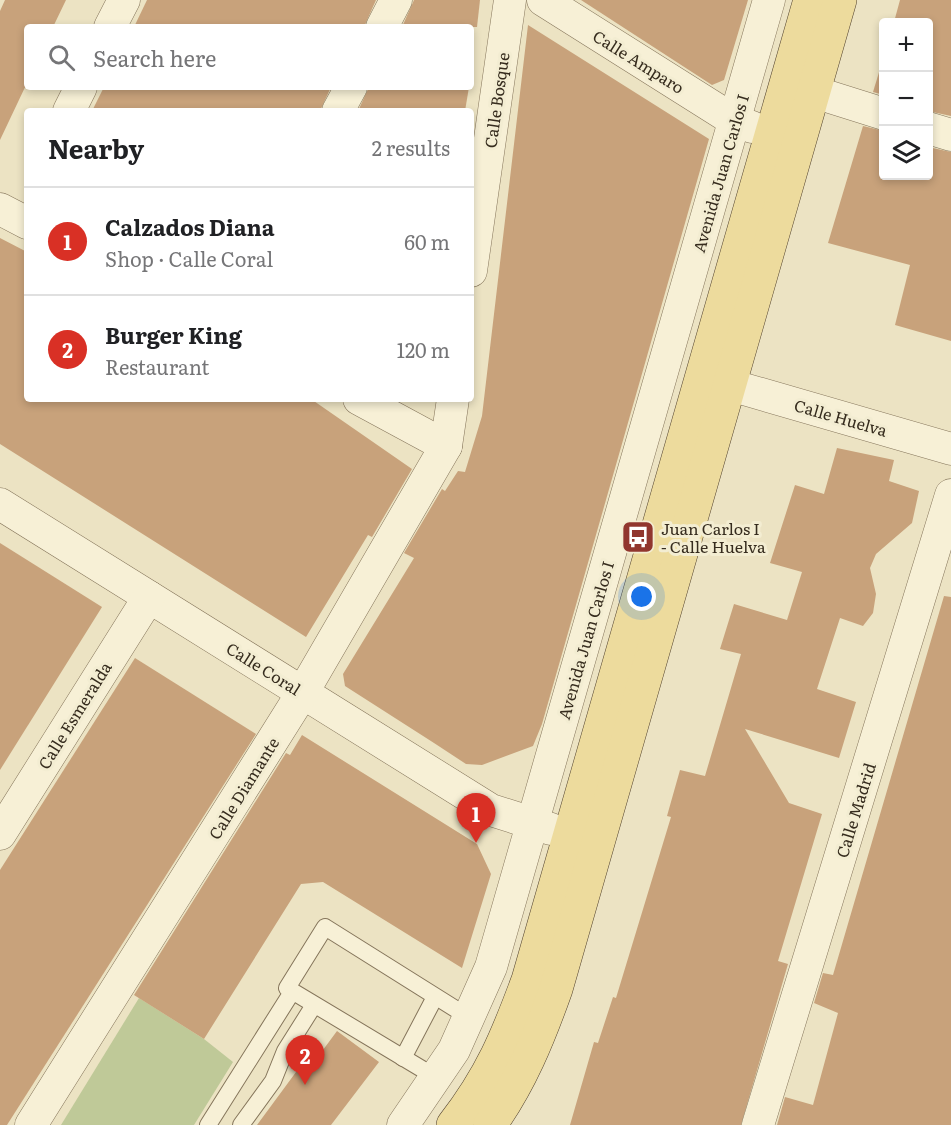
<!DOCTYPE html>
<html lang="en">
<head>
<meta charset="utf-8">
<style>
	:root { --surface:#fff; --page:#f2f2f2; --text:#202124; --muted:#757577; --line:#e0e0e0; --accent:#d93025 }
	body { margin:0; font-family:Literata,serif; background:var(--page); color:var(--text) }
	.controls { position:absolute; right:18px; top:18px; display:grid; overflow:hidden; border-radius:6px; box-shadow:0 3px 9px #0003 }
	.controls button { width:54px; height:54px; display:grid; place-items:center; padding:0; border:0; border-bottom:2px solid var(--line); background:var(--surface); color:var(--text); font:30px sans-serif }
	.you { position:absolute; left:642px; top:597px; width:21px; height:21px; margin:-15px; border:4px solid #fff; border-radius:50%; background:#1a73e8; box-shadow:0 0 0 9px #1a73e833 }
	.badge { display:grid; place-items:center; width:39px; height:39px; border-radius:50%; background:var(--accent); color:#fff; font-size:20px; font-weight:700 }
	.pin { position:absolute; translate:-50% -50px; filter:drop-shadow(0 2px 3px #0008) }
	.pin::after { content:''; position:absolute; top:32px; width:21px; height:18px; background:inherit; clip-path:polygon(0 0,100% 0,50% 100%) }
	.list { margin:0; padding:0; list-style:none }
	h2 { display:flex; justify-content:space-between; align-items:center; height:78px; margin:0; padding:0 24px; font-size:26px }
	h2 small { font-size:20px; font-weight:400; color:var(--muted) }
	.list li { display:grid; grid-template-columns:39px 1fr auto; gap:18px; align-items:center; box-sizing:border-box; height:108px; padding:0 24px; border-top:2px solid var(--line) }
	.list b { display:block; font-size:22px; white-space:nowrap }
	.list p { margin:0; font-size:20px; white-space:nowrap; color:var(--muted) }
	.list em { font-size:20px; font-style:normal; color:var(--muted) }
	.icon { flex:none; width:33px; height:33px; fill:none; stroke:currentColor; stroke-width:2; stroke-linecap:round; stroke-linejoin:round }
	.map { position:relative; flex:none; width:951px; height:1125px; overflow:hidden }
	.search { position:absolute; background:var(--surface); box-shadow:0 3px 9px #0003; left:24px; top:24px; width:450px; height:66px; display:flex; align-items:center; gap:15px; box-sizing:border-box; padding:0 21px; border-radius:6px; color:var(--muted); font-size:22px }
	.panel { position:absolute; background:var(--surface); box-shadow:0 3px 9px #0003; left:24px; top:108px; width:450px; height:294px; border-radius:6px }
	.map>svg:first-child { display:block }
	.green { fill:#bfc998 }
	.building { fill:#c8a27b }
	.lines { fill:none; stroke-linecap:round; stroke-linejoin:round }
	.lane-casing { stroke:#85755b; stroke-width:18 }
	.street-casing { stroke:#85755b; stroke-width:33 }
	.primary-casing { stroke:#53432f; stroke-width:34 }
	.lane { stroke:#f7f0d6; stroke-width:16 }
	.street { stroke:#f7f0d6; stroke-width:32 }
	.primary { stroke:#eddb9d; stroke-width:33 }
	.labels { text-anchor:middle; dominant-baseline:central; stroke-width:6; stroke-linejoin:round; paint-order:stroke }
	.street-label { font-size:16px; fill:#362c1e; stroke:#f3edd2 }
	.poi-label { font-size:16px; fill:#362c1e; stroke:#f3edd2; text-anchor:start }
</style>
</head>
<body>
<div class="map">
<svg width="951" height="1125" viewBox="0 0 951 1125">
	<rect width="100%" height="100%" fill="#ece3c3"/>
	<polygon class="green" points="139,998 204,1039 233,1062 194,1125 61,1125"/>
	<g class="building">
		<polygon points="5,0 66,0 53,27 27,27 27,83 0,140 0,11"/>
		<polygon points="147,0 376,0 364,27 134,27"/>
		<polygon points="414,0 480,0 477,27 402,27"/>
		<polygon points="581,0 748,0 724,80 712,85"/>
		<polygon points="900,0 951,0 951,116 928,111 928,22 894,22"/>
		<polygon points="528,25 709,139 542,724 533,746 482,765 466,764 434,743 345,686 343,674 414,558 404,553 442,489 445,491 458,471 465,472 482,416"/>
		<polygon points="884,56 884,95 873,92"/>
		<polygon points="104,87 331,87 320,111 92,111"/>
		<polygon points="369,87 469,87 465,111 358,111"/>
		<polygon points="863,126 884,131 884,176 928,176 928,147 951,152 951,341 895,325 910,265 828,243"/>
		<polygon points="0,238 27,252 27,399 311,399 412,469 372,537 368,535 306,637 0,444"/>
		<polygon points="837,448 894,460 889,481 919,491 912,523 876,554 870,568 876,594 873,613 863,626 840,618 817,689 856,702 839,758 745,729 789,803 822,814 778,961 788,964 741,1125 570,1125 594,1042 598,1043 613,997 616,998 671,817 667,816 680,770 705,776 741,654 720,649 734,604 787,620 802,572 770,563 795,485 824,494"/>
		<polygon points="0,543 102,607 0,770"/>
		<polygon points="944,596 951,597 951,1125 777,1125 785,1097 813,1105 838,1013 814,1003 823,973 833,975"/>
		<polygon points="135,658 256,734 7,1125 0,1125 0,870"/>
		<polygon points="302,735 477,844 491,874 462,968 323,882 301,884 204,1039 134,995 286,753 290,755"/>
		<polygon points="337,1031 379,1062 331,1125 257,1125 299,1068 306,1073"/>
	</g>
	<g class="lines">
		<g class="lane-casing">
			<g id="lane">
				<polyline points="403,1058 435,997"/>
				<polyline points="437,1078 287,988 325,927 470,1018"/>
				<polyline points="208,1125 292,992"/>
				<polyline points="241,1125 273,1081 285,1051 314,1005"/>
			</g>
		</g>
		<g class="street-casing">
			<g id="street">
				<polyline points="543,0 735,121 752,127"/>
				<polyline points="110,27 124,0"/>
				<polyline points="382,27 396,0"/>
				<polyline points="814,92 884,114"/>
				<polyline points="69,111 81,87"/>
				<polyline points="338,111 351,87"/>
				<polyline points="928,128 951,135"/>
				<polyline points="0,209 27,223"/>
				<polyline points="471,271 510,0"/>
				<polyline points="730,385 951,449"/>
				<polyline points="359,399 446,446"/>
				<polyline points="0,504 491,810 551,829"/>
				<polyline points="0,834 149,597"/>
				<polyline points="31,1125 303,692 446,446 453,399"/>
				<polyline points="403,1125 454,1050 491,967 769,0"/>
				<polyline points="758,1125 951,495"/>
			</g>
		</g>
		<g class="primary-casing">
			<g id="primary">
				<path d="M453,1125C491,1076 507,1037 528,980L810,0"/>
				<path d="M490,1125C520,1084 539,1037 556,989L840,0"/>
			</g>
		</g>
		<use href="#lane" class="lane"/>
		<use href="#street" class="street"/>
		<use href="#primary" class="primary"/>
	</g>
	<defs>
		<g id="bus-square" transform="scale(1.725)"><rect x="-9" y="-9" width="18" height="18" rx="4" fill="#91362e" stroke="#f3edd2"/><path d="M-5-6H5V4H4V6H2V4H-2V6H-4V4H-5ZM-3.5-4V0h7V-4ZM-3.5 1.2v1.5H-2V1.2ZM2 1.2v1.5H3.5V1.2Z" fill="#fff"/></g>
	</defs>
	<g fill-rule="evenodd">
		<use href="#bus-square" x="638" y="537"/>
	</g>
	<g class="labels">
		<g class="street-label">
			<text transform="translate(639 61) rotate(32)">Calle Amparo</text>
			<text transform="translate(496 100) rotate(-82)">Calle Bosque</text>
			<text transform="translate(720 173) rotate(-74)">Avenida Juan Carlos I</text>
			<text transform="translate(841 417) rotate(16)">Calle Huelva</text>
			<text transform="translate(585 640) rotate(-74)">Avenida Juan Carlos I</text>
			<text transform="translate(264 668) rotate(32)">Calle Coral</text>
			<text transform="translate(74 715) rotate(-58)">Calle Esmeralda</text>
			<text transform="translate(243 788) rotate(-58)">Calle Diamante</text>
			<text transform="translate(855 810) rotate(-73)">Calle Madrid</text>
		</g>
		<g class="poi-label">
			<text x="661" y="528">Juan Carlos I<tspan x="661" dy="18">- Calle Huelva</tspan></text>
		</g>
	</g>
</svg>
<div class="controls">
<button>+</button>
<button>−</button>
<button><svg class="icon" aria-label="layers" viewBox="0 0 24 24"><path d="M12 4l9 5-9 5-9-5zM3 14l9 5 9-5"/></svg></button>
</div>
<div class="you"></div>
<div class="pin badge" style="left:476px;top:843px">1</div>
<div class="pin badge" style="left:305px;top:1085px">2</div>
<div class="search"><svg class="icon" aria-label="search" viewBox="0 0 24 24"><circle cx="10" cy="10" r="6"/><path d="M15 15l6 6"/></svg>Search here</div>
<section class="panel">
<h2>Nearby<small>2 results</small></h2>
<ul class="list">
<li><span class="badge">1</span><div><b>Calzados Diana</b><p>Shop · Calle Coral</p></div><em>60 m</em></li>
<li><span class="badge">2</span><div><b>Burger King</b><p>Restaurant</p></div><em>120 m</em></li>
</ul>
</section>
</div>
</body>
</html>
